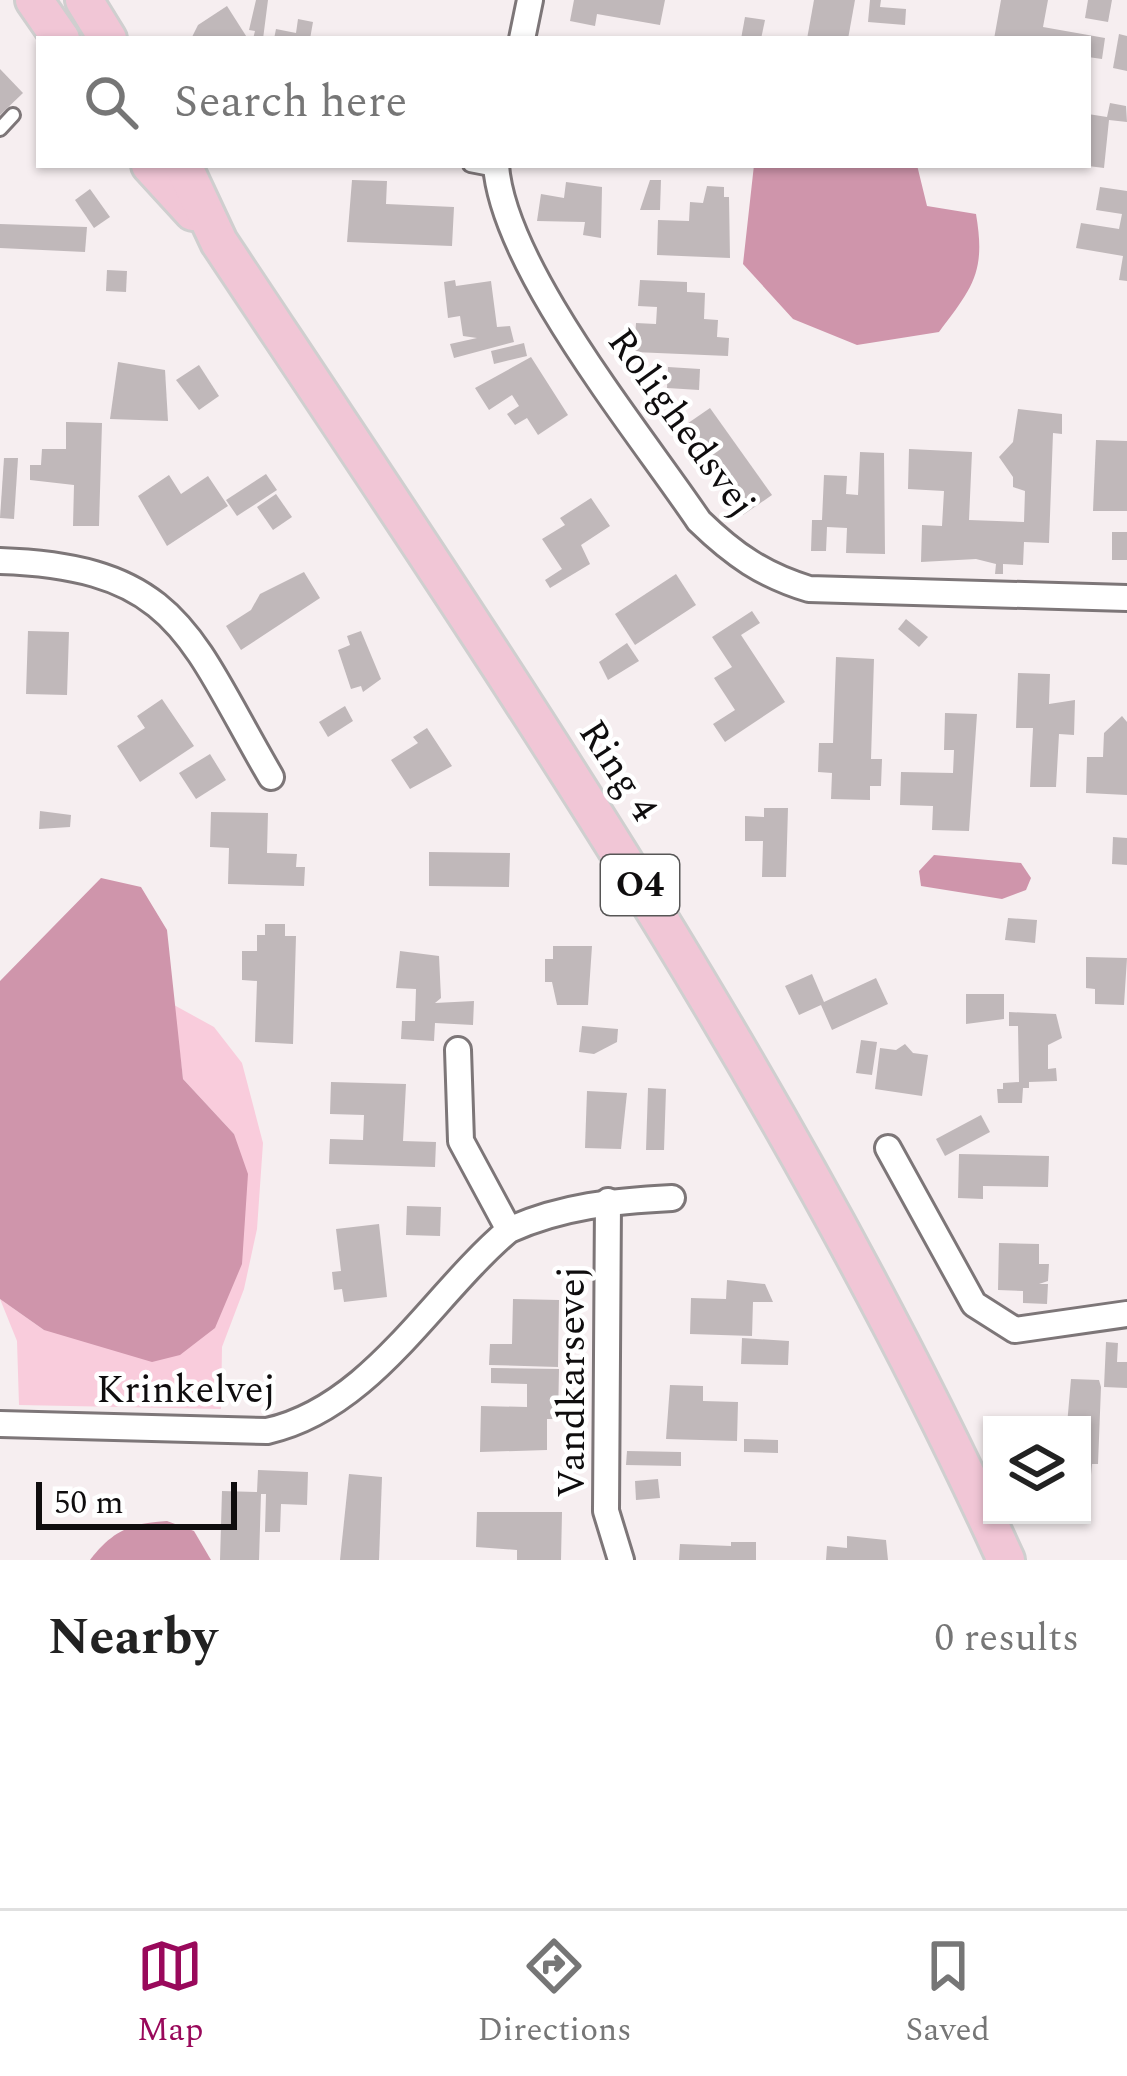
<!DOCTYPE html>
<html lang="en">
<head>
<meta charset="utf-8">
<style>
	:root { --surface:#fff; --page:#f6f6f6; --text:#222; --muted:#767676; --line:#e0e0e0; --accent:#99095b }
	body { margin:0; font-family:Spectral,serif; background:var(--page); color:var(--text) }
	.controls { position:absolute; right:36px; bottom:36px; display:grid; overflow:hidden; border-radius:0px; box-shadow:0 3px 9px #0004 }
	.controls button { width:108px; height:108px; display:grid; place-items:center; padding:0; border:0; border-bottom:3px solid var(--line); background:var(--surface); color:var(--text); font:60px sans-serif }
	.scale { position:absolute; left:36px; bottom:30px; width:201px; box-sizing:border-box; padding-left:12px; border:6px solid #0f0d0e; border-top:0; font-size:33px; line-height:42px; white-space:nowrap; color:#0f0d0e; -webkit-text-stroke:9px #fff; paint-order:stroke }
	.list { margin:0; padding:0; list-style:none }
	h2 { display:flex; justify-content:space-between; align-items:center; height:156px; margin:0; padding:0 48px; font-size:51px }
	h2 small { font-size:39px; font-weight:400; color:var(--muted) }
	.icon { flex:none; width:66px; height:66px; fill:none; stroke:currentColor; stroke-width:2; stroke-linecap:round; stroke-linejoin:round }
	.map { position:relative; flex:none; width:1127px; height:1560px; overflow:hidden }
	.search { position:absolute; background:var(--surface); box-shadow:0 3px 9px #0004; left:36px; right:36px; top:36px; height:132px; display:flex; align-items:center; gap:30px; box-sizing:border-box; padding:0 42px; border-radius:0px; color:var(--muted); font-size:45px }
	.sheet { height:348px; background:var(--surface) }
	nav { display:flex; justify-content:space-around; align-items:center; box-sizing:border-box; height:168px; border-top:3px solid var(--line); background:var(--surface); font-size:33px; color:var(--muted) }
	nav a { display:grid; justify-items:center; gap:6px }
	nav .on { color:var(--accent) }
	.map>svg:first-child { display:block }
	.green { fill:#f9ccdc }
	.water { fill:#cf95ab }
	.building { fill:#c0b8ba }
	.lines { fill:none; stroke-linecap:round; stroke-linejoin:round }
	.lane-casing { stroke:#7d7678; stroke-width:18 }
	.street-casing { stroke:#7d7678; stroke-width:30 }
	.primary-casing { stroke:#cfcfcf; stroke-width:42 }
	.lane { stroke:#fff; stroke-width:12 }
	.street { stroke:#fff; stroke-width:24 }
	.primary { stroke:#f1c6d6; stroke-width:36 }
	.labels { text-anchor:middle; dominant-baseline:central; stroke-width:9; stroke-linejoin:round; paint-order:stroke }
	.shield { fill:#fff; stroke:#575656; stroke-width:3 }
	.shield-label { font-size:36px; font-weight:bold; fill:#0f0d0e }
	.street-label { font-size:39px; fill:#0f0d0e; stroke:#fff }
</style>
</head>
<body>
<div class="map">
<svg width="1127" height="1560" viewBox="0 0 1127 1560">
	<rect width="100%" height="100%" fill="#f6eef0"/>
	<polygon class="green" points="174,1005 214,1027 242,1063 263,1143 257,1229 244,1289 222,1347 221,1409 19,1405 17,1341 0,1299 44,1330 234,1134 183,1079"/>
	<g class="water">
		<path d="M754,165H917L927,206L976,214C986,272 973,287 939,332L857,345L793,319L743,264Z"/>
		<polygon points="934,855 1021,863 1031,878 1026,890 1002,899 921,886 919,871"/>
		<polygon points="101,878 141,887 167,930 183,1079 234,1134 248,1174 242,1264 215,1328 180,1355 152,1362 44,1330 0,1299 0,981"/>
		<path d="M167,1521L194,1531L211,1560H90C112,1531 131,1523 167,1521Z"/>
	</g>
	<g class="building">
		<polygon points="256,0 268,0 263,39 253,39 255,31 249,30"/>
		<polygon points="574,0 665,0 660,25 597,14 595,26 570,21"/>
		<polygon points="814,0 855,0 848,39 807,39"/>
		<polygon points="870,0 881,0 880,7 906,9 905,25 868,22"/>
		<polygon points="1001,0 1048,0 1043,27 1105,38 1102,59 1088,57 1088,39 994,39"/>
		<polygon points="1088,0 1112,0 1108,22 1085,18"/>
		<polygon points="227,6 248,39 191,39 198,25"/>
		<polygon points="745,17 765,20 761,39 741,39"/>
		<polygon points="298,19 313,22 310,39 274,39 276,29 296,33"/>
		<polygon points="1119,34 1127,36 1127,71 1113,68"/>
		<polygon points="0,69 23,93 0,115"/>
		<polygon points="1110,103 1126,106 1127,122 1109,120 1104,168 1088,166 1088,114 1107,117"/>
		<polygon points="352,180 387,181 386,204 454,207 452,246 347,242"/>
		<polygon points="650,180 661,180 660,210 640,210"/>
		<polygon points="566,182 602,187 601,238 583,235 585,222 537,221 541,194 564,198"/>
		<polygon points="707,186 724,187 724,197 729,197 730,258 657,255 658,220 689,221 690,202 703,203"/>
		<polygon points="1100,187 1127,191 1127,281 1119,280 1123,256 1076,248 1081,223 1119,229 1122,214 1096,210"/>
		<polygon points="90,189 110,217 94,228 75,200"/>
		<polygon points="0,224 87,227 85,252 0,248"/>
		<polygon points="107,270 127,271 126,292 106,291"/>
		<polygon points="455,280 456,286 491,281 497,327 510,326 514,342 454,358 450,344 477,338 463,336 460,316 448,318 444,282"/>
		<polygon points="640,280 687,282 687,292 705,293 704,319 718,320 717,337 729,338 728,356 634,352 636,323 656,324 657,307 638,306"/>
		<polygon points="524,343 527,356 494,364 491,351"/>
		<polygon points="531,357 568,415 538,435 527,418 515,425 507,414 519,406 512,395 489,410 475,388"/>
		<polygon points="118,362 165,370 168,421 110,419"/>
		<polygon points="199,365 219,396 199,410 176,380"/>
		<polygon points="668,367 700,369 699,390 667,388"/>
		<polygon points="710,408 772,495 743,515 681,428"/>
		<polygon points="1018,409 1062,414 1062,434 1053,433 1049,543 1024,542 1023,565 1003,564 1003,574 995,574 996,564 976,559 921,562 922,525 942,526 944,491 908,489 909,449 972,452 969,520 1024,522 1025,491 1013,487 1013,477 999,457 1013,442"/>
		<polygon points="66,422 102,423 99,526 73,526 74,485 30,480 30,465 41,465 42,449 66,449"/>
		<polygon points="1096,440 1127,441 1127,511 1093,511"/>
		<polygon points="860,452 884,453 885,554 846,553 847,528 827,527 826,551 811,551 812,520 822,520 824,475 847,476 846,494 858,495"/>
		<polygon points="4,458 18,458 14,519 0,518"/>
		<polygon points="266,474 277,490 237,516 226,500"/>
		<polygon points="169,475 181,494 208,476 228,506 167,546 138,496"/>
		<polygon points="276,494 292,517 273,530 257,507"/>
		<polygon points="591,498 610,526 581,545 590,564 550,588 545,580 562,569 542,539 565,525 560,518"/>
		<rect x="1112" y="532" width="15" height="28"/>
		<polygon points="304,572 320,598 241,650 226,626 251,610 260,594"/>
		<polygon points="676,574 696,605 635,645 615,614"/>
		<polygon points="752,611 760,623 741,635 785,702 725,742 713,724 735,710 714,678 732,667 712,637"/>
		<polygon points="906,619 928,637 919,647 898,629"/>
		<polygon points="28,631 69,632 67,695 26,694"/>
		<polygon points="361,631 381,679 363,692 361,686 351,689 338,650 350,645 347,636"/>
		<polygon points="627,643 639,661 608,680 599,662"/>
		<polygon points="836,657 874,659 871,759 882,759 881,786 870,786 870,800 831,799 832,773 818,772 819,743 833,743"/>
		<polygon points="1018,673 1050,674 1049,704 1075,700 1074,735 1059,734 1056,787 1030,787 1033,728 1016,728"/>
		<polygon points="162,699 194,746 140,782 117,746 145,728 137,716"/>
		<polygon points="345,706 353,721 328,737 319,722"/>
		<polygon points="945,713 977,714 969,831 932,830 933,806 900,805 901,772 953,773 954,750 944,750"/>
		<polygon points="1122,716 1127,722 1127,795 1086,793 1087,757 1103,757 1104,733"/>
		<polygon points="427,728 452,766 410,789 391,760 418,743 413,737"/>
		<polygon points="210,754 226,780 196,799 179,773"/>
		<polygon points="764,808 788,808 786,877 762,877 763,841 745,841 745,816 764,817"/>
		<polygon points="40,811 71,815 70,827 39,829"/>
		<polygon points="211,812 268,813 267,853 297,854 296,867 305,867 304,886 228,884 229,848 210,847"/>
		<polygon points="1113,837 1127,838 1127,865 1112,864"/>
		<polygon points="429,852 510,853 509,887 429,886"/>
		<polygon points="1008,918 1037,920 1035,943 1005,940"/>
		<polygon points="265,924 285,924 285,936 296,936 293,1044 255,1042 257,981 242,980 242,951 257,951 257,935 265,935"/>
		<polygon points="553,946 592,946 588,1005 557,1005 552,982 545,982 545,959 553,959"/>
		<polygon points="400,951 439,956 441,998 435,1003 474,1001 473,1025 435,1023 434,1041 401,1039 402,1021 415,1021 416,989 396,988"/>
		<polygon points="1086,957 1127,958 1124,1005 1095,1004 1095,989 1086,988"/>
		<polygon points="812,974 824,1002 876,978 888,1004 832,1030 821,1005 799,1015 785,986"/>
		<polygon points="966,994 1004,994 1004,1019 966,1024"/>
		<polygon points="1009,1012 1056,1014 1062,1038 1048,1045 1048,1069 1056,1068 1057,1081 1029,1082 1029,1088 1023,1088 1022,1103 998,1103 997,1089 1003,1089 1003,1083 1019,1082 1018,1026 1009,1026"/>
		<polygon points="582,1026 618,1029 617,1042 594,1054 579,1052"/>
		<polygon points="861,1040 877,1042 872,1075 856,1073"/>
		<polygon points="905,1044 913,1053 928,1055 922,1096 875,1089 880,1048 896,1050"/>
		<polygon points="331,1082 406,1084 403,1141 436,1142 435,1167 329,1164 330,1139 363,1140 364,1115 330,1114"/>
		<polygon points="648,1088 666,1089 664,1150 646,1150"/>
		<polygon points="587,1091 627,1093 621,1149 585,1148"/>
		<polygon points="981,1115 990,1132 945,1156 936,1139"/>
		<polygon points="959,1154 1049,1156 1048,1187 983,1186 983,1199 958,1198"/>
		<polygon points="407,1206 441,1207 440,1236 406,1235"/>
		<polygon points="379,1224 387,1297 344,1302 342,1289 334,1290 332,1272 341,1271 336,1229"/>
		<polygon points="999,1243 1039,1244 1039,1264 1049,1264 1048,1281 1039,1284 1048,1284 1047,1304 1023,1303 1023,1291 998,1290"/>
		<polygon points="727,1280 765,1284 773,1302 753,1302 752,1336 690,1334 691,1298 726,1299"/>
		<polygon points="513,1299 559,1300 558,1367 489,1365 490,1344 512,1344"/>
		<polygon points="742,1338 789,1341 788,1365 741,1364"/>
		<polygon points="1106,1342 1118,1343 1117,1362 1127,1362 1127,1388 1104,1387"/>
		<polygon points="491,1368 559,1369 558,1419 547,1419 547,1450 480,1452 481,1406 527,1407 527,1384 491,1383"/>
		<polygon points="1071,1379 1099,1380 1101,1387 1098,1464 1092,1464 1091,1475 1082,1474 1082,1425 1067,1425"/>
		<polygon points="670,1385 703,1386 703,1401 738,1402 737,1441 666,1439"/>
		<polygon points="744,1439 778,1440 778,1453 744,1452"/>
		<polygon points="627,1451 681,1452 681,1466 626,1465"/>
		<polygon points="258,1470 308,1472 307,1505 281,1504 280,1532 265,1532 266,1494 261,1494 259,1560 220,1560 222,1491 257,1492"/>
		<polygon points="349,1474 382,1477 379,1560 340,1560"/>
		<polygon points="658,1479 660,1498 636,1500 635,1481"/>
		<polygon points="477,1512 562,1512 561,1560 517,1560 517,1550 476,1547"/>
		<polygon points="847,1536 886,1540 888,1560 826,1560 827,1546 847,1548"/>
		<polygon points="731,1542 756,1542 756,1560 679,1560 680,1544 731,1546"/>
	</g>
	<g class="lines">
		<g class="lane-casing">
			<g id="lane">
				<polyline points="0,129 13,115"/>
				<polyline points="470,165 496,170"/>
			</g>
		</g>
		<g class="street-casing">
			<g id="street">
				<polyline points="522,39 530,0"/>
				<path d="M496,165C503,267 639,432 699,521C734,555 763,575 809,589L1127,598"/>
				<path d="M0,561C180,567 190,639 271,777"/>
				<polyline points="458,1050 461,1141 509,1230"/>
				<polyline points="888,1148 974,1304 1015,1330 1127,1314"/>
				<polyline points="608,1201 606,1511 621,1560"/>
				<path d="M0,1424L267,1431C371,1408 431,1296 509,1230C562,1206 615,1201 672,1198"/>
			</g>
		</g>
		<g class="primary-casing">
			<g id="primary">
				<polyline points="34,0 61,39"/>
				<polyline points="84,0 108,39"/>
				<polyline points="150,165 193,212"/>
				<path d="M183,165L219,242C503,669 793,1092 1006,1560"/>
			</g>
		</g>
		<use href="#lane" class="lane"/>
		<use href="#street" class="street"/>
		<use href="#primary" class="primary"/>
	</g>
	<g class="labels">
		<rect class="shield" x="601" y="855" width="78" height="60" rx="9"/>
		<g class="shield-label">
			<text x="640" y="885">O4</text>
		</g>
		<g class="street-label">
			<text transform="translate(681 423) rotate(54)">Rolighedsvej</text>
			<text transform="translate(618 771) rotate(57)">Ring 4</text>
			<text transform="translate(572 1382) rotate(-90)">Vandkarsevej</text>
			<text x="186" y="1390">Krinkelvej</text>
		</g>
	</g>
</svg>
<div class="controls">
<button><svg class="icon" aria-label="layers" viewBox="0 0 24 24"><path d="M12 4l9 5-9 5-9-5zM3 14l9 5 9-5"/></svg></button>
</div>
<div class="scale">50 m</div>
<div class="search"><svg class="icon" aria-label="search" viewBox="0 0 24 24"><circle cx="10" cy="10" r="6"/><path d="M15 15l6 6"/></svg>Search here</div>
</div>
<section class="sheet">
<h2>Nearby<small>0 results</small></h2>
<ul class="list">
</ul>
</section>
<nav>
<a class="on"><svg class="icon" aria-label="map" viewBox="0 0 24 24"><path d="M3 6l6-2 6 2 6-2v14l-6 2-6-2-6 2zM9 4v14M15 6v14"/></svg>Map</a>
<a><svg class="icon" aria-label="directions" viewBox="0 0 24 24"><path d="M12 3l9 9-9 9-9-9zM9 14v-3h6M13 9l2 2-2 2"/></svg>Directions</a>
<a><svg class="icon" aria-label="saved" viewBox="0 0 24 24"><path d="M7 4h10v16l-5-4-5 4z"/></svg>Saved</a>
</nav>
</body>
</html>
